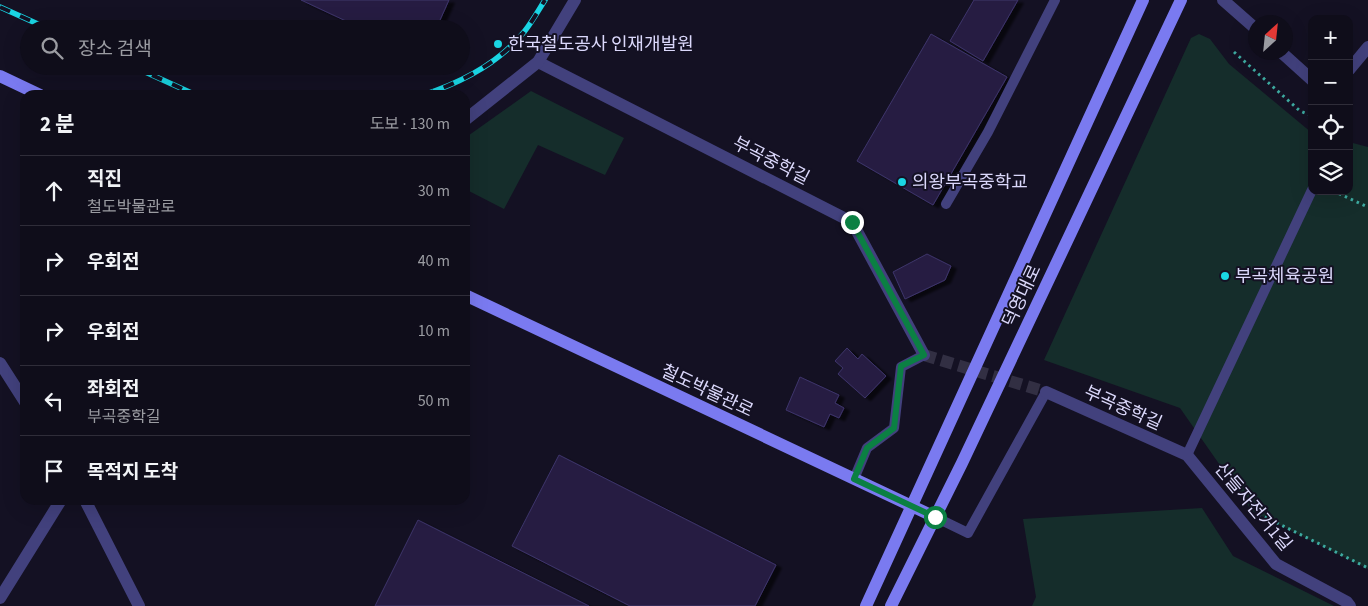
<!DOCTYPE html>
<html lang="ko">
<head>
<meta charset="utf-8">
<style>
	:root { --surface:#0f0d1a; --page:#1d1b27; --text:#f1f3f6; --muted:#9b9ca2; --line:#2f2d39 }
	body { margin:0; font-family:"Source Sans 3","Noto Sans KR",sans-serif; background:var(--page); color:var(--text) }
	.controls { position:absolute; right:15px; top:15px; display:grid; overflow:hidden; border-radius:10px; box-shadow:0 5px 20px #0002 }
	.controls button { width:45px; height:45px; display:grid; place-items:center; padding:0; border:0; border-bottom:1px solid var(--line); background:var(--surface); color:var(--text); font:25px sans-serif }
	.compass { position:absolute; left:1248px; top:15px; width:45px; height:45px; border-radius:50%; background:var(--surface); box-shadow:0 5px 20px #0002; rotate:27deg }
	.stop { position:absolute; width:15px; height:15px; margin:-11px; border:4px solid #0b8043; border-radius:50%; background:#fff }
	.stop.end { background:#0b8043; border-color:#fff; box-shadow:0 1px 5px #0008 }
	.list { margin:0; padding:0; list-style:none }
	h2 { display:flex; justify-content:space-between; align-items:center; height:65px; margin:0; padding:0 20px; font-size:21px }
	h2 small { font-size:16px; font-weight:400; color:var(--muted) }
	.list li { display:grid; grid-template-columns:32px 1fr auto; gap:15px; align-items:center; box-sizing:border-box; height:70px; padding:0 20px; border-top:1px solid var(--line) }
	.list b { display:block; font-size:19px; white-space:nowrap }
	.list p { margin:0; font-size:16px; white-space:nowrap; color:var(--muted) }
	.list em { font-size:16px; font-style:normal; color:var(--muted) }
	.icon { flex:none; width:28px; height:28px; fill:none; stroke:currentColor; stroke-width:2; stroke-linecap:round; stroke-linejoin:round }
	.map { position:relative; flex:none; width:1368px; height:606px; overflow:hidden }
	.search { position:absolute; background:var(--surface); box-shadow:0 5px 20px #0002; left:20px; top:20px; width:450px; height:55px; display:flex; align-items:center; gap:12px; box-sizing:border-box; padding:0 18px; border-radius:28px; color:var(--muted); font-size:19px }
	.panel { position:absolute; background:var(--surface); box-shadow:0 5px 20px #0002; left:20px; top:90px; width:450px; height:415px; border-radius:15px }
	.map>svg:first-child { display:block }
	.green { fill:#152d2b }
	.building { fill:#261f42; stroke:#3e346b; filter:url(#shadow) }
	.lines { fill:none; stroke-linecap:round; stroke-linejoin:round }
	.street-tunnel { stroke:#322f43; stroke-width:12; stroke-dasharray:12 6; stroke-linecap:butt }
	.path { stroke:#3daaa0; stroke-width:3; stroke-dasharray:2.5 4; stroke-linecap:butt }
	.lane { stroke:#42417d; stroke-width:10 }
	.street { stroke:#42417d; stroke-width:12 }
	.secondary { stroke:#7a7af0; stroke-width:12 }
	.rail-casing { stroke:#1ad5e4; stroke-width:5.5 }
	.rail { stroke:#141123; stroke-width:4; stroke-dasharray:11; stroke-linecap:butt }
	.route { stroke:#0b8043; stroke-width:6 }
	.poi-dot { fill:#1ad5e4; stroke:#141123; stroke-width:2 }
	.labels { text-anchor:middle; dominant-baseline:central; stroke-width:4; stroke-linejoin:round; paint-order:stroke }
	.poi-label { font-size:18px; fill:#dbd8fb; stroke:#141123; text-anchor:start }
	.street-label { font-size:18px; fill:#dbd8fb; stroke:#141123 }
</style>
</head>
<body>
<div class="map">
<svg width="1368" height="606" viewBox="0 0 1368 606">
	<defs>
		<filter id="shadow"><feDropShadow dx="5.5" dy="3" stdDeviation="1" flood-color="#0009"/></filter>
	</defs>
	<rect width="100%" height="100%" fill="#141123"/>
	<g class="green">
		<polygon points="1199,34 1210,39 1229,64 1312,133 1312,191 1349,191 1349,142 1368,147 1368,569 1252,511 1180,408 1044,360 1191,38"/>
		<polygon points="531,91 624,138 605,175 538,145 504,209 465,189 465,138"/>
		<polygon points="1202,508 1233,556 1334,606 1032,606 1036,597 1023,519"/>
	</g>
	<g class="building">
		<polygon points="301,0 449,0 436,29 363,29"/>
		<polygon points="974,0 1018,0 983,61 950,41"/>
		<polygon points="931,34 1007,77 933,205 857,161"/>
		<polygon points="927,254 951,266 945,280 905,299 893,272"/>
		<polygon points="847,348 858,359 862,354 886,376 865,398 838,374 843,368 835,361"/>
		<polygon points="800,377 839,395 835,403 844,408 839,418 830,414 824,427 786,410"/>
		<polygon points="559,455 776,565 755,606 630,606 512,546"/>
		<polygon points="418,520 589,606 375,606"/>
	</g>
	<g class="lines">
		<polyline class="street-tunnel" points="924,355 1046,392"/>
		<g class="path">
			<polyline points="1234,52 1300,111 1312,116"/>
			<polyline points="1333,191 1368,207"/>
			<polyline points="1259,514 1368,568"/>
		</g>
		<g class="lane">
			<polyline points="946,204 988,132 1055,0"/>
			<polyline points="1187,455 1312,190"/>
			<polyline points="854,479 867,448 894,428 901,367 924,355"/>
			<polyline points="935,517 968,533 1046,392"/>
		</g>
		<g class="street">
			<polyline points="1223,0 1256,29"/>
			<polyline points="1281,52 1312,80"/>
			<polyline points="538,62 852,222 924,355"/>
			<polyline points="1349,70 1368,47"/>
			<polyline points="465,120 538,62 575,0"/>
			<polyline points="0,363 25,402"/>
			<polyline points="1046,392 1187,455 1276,564 1347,602 1350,606"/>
			<polyline points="85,500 139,606"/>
			<polyline points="0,598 61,500"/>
		</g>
		<g class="secondary">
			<polyline points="0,76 40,95"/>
			<polyline points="465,295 935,517"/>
			<polyline points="866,606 1143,0"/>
			<polyline points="891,606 962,463 1181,0"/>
		</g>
		<g class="rail-casing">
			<g id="rail">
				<polyline points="0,7 49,29"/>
				<polyline points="132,66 196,95"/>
				<path d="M423,95C460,83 499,63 524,32C532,22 538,11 545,0"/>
			</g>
		</g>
		<use href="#rail" class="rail"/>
	</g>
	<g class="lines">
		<polyline class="route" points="852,222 924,355 901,366 894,428 867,448 854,479 935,517"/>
	</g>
	<g class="poi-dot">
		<circle cx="498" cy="44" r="5"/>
		<circle cx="902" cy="182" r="5"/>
		<circle cx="1225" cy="276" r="5"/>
	</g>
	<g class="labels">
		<g class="poi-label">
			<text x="508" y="44">한국철도공사 인재개발원</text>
			<text x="912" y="182">의왕부곡중학교</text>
			<text x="1235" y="276">부곡체육공원</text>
		</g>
		<g class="street-label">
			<text transform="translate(771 161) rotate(27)">부곡중학길</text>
			<text transform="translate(1022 296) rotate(-65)">덕영대로</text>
			<text transform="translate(707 391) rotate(25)">철도박물관로</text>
			<text transform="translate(1123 408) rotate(24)">부곡중학길</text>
			<text transform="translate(1253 507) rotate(50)">산들자전거1길</text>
		</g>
	</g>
</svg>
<div class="controls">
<button>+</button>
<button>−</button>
<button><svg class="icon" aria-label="locate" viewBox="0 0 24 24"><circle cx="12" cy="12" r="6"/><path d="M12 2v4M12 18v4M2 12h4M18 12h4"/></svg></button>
<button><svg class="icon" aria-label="layers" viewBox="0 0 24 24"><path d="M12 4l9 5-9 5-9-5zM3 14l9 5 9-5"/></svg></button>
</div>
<svg class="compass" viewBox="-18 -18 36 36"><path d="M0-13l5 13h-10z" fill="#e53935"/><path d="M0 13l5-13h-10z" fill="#9b9ca2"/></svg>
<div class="stop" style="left:935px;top:517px"></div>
<div class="stop end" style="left:852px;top:222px"></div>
<div class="search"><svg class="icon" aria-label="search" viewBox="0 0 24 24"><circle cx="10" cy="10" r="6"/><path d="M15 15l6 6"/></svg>장소 검색</div>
<section class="panel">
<h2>2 분<small>도보 · 130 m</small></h2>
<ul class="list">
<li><svg class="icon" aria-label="ahead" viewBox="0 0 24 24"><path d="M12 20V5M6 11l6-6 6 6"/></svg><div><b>직진</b><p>철도박물관로</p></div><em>30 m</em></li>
<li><svg class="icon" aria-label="right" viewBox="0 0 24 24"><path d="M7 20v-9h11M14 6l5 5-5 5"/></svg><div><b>우회전</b></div><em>40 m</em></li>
<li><svg class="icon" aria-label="right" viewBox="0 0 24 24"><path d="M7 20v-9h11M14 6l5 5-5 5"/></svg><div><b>우회전</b></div><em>10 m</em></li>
<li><svg class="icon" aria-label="left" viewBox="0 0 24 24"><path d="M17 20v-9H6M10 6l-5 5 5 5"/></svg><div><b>좌회전</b><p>부곡중학길</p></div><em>50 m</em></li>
<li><svg class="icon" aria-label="arrive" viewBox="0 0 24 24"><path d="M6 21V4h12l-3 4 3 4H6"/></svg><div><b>목적지 도착</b></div></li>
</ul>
</section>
</div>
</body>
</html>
